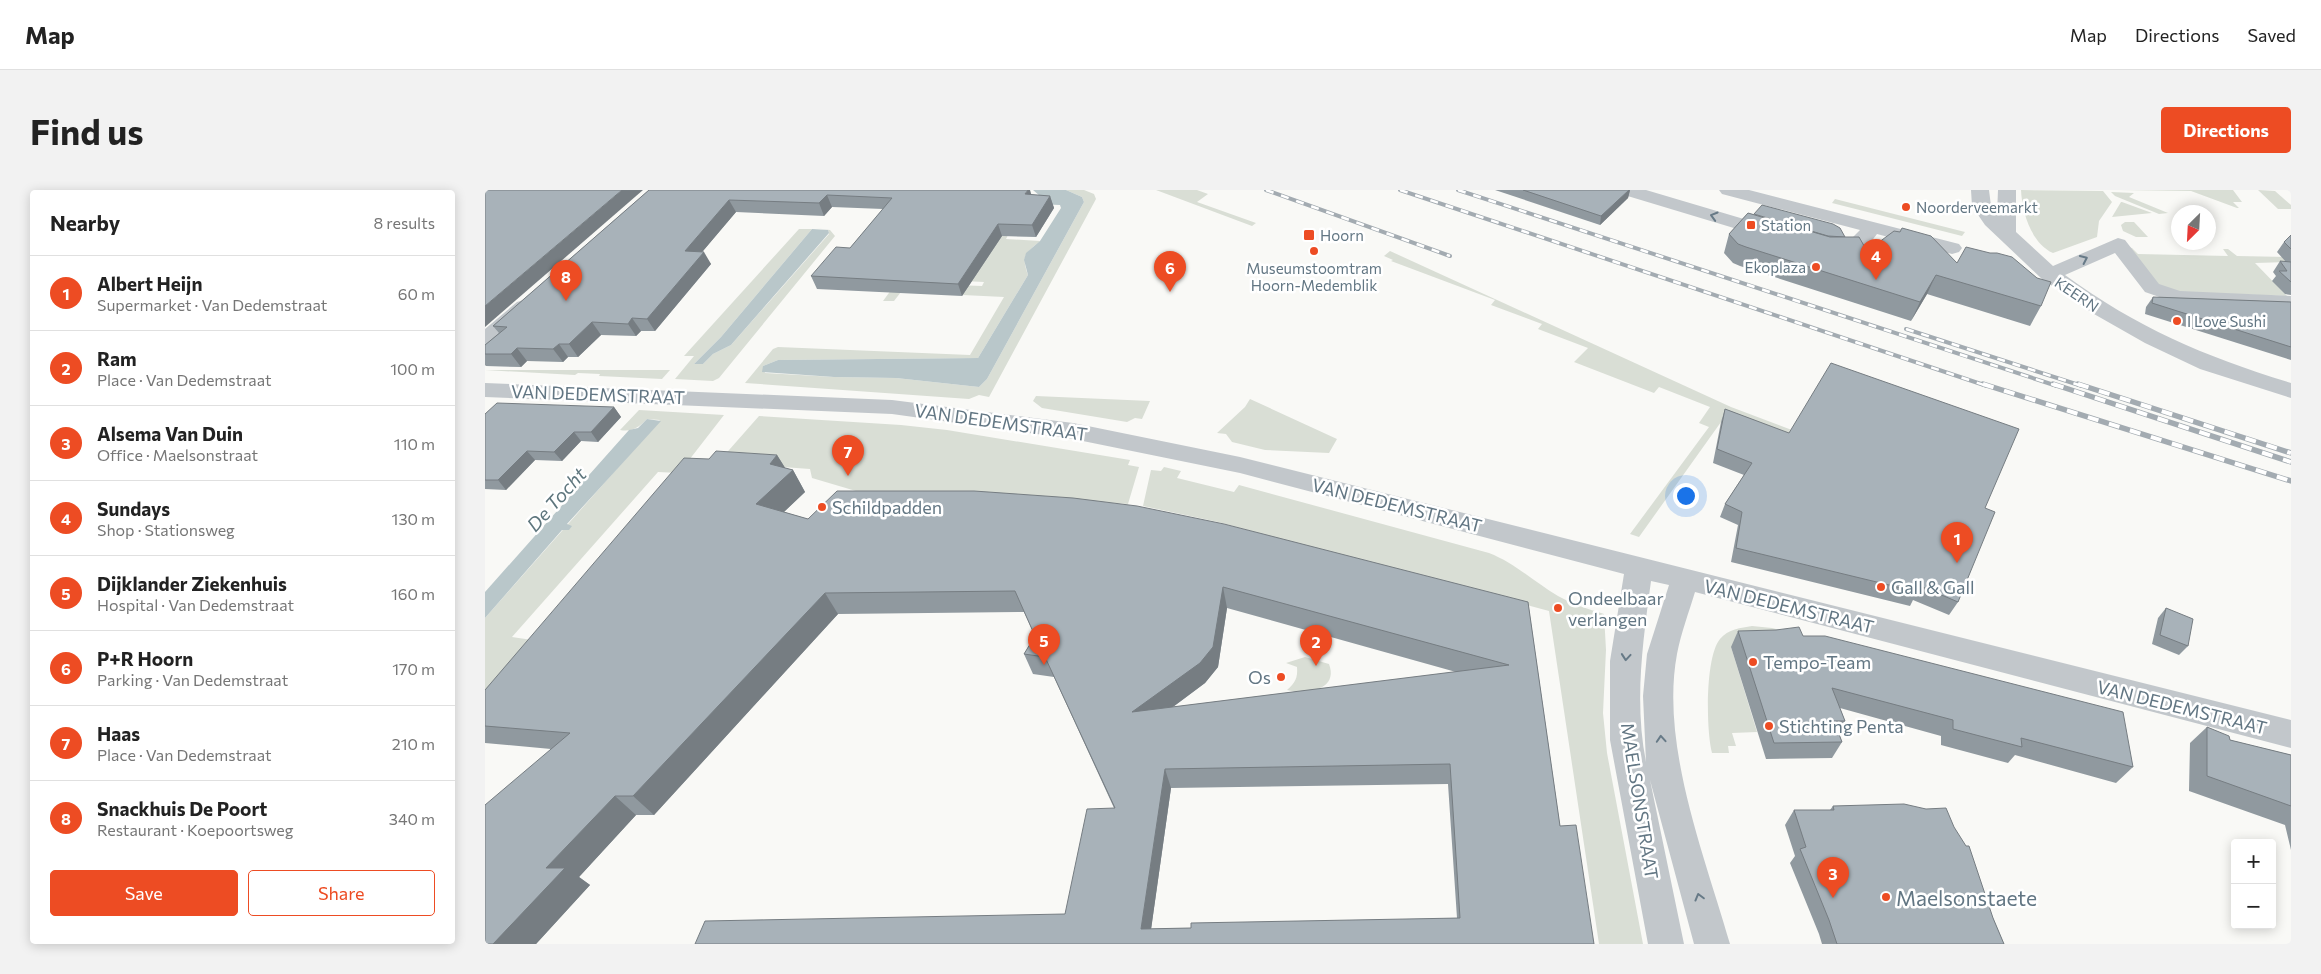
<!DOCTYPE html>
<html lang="en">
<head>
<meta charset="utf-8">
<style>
	:root { --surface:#fff; --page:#f2f2f2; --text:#222; --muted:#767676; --line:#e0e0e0; --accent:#ed4c23 }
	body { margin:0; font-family:Commissioner,sans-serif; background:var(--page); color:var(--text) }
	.controls { position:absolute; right:15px; bottom:15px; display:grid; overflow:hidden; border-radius:5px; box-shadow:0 2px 12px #0003 }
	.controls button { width:45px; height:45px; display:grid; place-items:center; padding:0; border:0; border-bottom:1px solid var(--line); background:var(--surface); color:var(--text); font:25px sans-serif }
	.compass { position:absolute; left:1686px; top:15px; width:45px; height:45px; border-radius:50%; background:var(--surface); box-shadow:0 2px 12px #0003; rotate:204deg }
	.you { position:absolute; left:1200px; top:305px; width:18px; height:18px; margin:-12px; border:4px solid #fff; border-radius:50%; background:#1a73e8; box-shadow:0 0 0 8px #1a73e833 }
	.badge { display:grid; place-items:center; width:32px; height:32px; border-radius:50%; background:var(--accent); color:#fff; font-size:16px; font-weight:700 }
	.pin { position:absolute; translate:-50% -41px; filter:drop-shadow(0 1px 2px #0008) }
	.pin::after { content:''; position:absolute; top:26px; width:18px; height:15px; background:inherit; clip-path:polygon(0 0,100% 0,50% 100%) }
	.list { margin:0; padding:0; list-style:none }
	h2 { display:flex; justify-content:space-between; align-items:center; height:65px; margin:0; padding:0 20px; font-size:21px }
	h2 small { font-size:16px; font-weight:400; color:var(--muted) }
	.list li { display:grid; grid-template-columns:32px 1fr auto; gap:15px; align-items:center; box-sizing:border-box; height:75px; padding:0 20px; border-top:1px solid var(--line) }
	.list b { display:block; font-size:19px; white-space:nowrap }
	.list p { margin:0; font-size:16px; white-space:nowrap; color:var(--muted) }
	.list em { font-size:16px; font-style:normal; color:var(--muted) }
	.actions { display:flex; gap:10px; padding:15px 20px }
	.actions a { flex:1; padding:11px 0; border:1px solid var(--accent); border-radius:5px; text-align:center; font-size:18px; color:var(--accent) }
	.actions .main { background:var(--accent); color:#fff }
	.map { position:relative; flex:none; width:1806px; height:754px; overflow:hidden; border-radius:5px }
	header { display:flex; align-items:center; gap:30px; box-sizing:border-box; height:70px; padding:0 25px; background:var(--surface); border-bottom:1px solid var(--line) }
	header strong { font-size:24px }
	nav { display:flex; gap:28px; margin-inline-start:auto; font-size:18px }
	.intro { display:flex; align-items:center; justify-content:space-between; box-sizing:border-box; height:120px; padding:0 30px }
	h1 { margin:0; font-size:35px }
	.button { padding:12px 22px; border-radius:5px; background:var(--accent); color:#fff; font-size:18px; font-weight:700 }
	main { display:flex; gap:30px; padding:0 30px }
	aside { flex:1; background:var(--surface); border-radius:5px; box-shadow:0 2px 12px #0003 }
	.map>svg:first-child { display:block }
	.green { fill:#d9ded5 }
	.water { fill:#b9c7ca }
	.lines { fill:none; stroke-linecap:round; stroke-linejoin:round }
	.minor { fill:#c2c7cb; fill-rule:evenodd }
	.rail-far1-casing { stroke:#a3abb1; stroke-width:4 }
	.rail-casing { stroke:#a3abb1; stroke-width:5.5 }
	.rail-far1 { stroke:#fff; stroke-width:2.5; stroke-dasharray:8; stroke-linecap:butt }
	.rail { stroke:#fff; stroke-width:4; stroke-dasharray:11; stroke-linecap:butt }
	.wall { fill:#90999f; fill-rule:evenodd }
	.shaded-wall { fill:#767d82 }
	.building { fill:#a8b2b9; stroke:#767d82; fill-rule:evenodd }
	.oneway { stroke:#677a87 }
	.poi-dot { fill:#ed4c23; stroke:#fff; stroke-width:2 }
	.labels { text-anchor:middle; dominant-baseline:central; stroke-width:5; stroke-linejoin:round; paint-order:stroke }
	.far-poi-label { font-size:15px; fill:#627683; stroke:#fff; text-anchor:start }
	.far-street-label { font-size:15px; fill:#627683; stroke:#fff }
	.street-label { font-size:18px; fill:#627683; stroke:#fff }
	.poi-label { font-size:18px; fill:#627683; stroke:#fff; text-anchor:start }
	.water-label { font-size:19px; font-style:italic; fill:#5e767d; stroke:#fff }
	.near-poi-label { font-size:21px; fill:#627683; stroke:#fff; text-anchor:start }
</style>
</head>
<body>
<header>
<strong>Map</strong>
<nav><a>Map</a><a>Directions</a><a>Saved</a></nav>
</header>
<div class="intro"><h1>Find us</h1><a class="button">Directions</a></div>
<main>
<aside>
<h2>Nearby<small>8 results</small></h2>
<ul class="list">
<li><span class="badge">1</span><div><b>Albert Heijn</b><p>Supermarket · Van Dedemstraat</p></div><em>60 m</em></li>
<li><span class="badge">2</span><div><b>Ram</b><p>Place · Van Dedemstraat</p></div><em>100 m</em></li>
<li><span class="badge">3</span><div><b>Alsema Van Duin</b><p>Office · Maelsonstraat</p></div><em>110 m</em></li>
<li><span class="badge">4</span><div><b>Sundays</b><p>Shop · Stationsweg</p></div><em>130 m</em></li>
<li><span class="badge">5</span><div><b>Dijklander Ziekenhuis</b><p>Hospital · Van Dedemstraat</p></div><em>160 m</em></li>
<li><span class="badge">6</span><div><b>P+R Hoorn</b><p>Parking · Van Dedemstraat</p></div><em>170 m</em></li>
<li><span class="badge">7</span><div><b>Haas</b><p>Place · Van Dedemstraat</p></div><em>210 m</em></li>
<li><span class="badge">8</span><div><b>Snackhuis De Poort</b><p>Restaurant · Koepoortsweg</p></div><em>340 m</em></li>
</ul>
<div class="actions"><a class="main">Save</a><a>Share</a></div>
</aside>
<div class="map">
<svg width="1806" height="754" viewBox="0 0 1806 754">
	<rect width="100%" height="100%" fill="#f9f9f6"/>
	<g class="green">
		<path d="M581,0H599L609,4L611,9L504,207L494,205L484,209L260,193L288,159L293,157L485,165L519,107L416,102L409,111H398L409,96L416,93L497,96L499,92L414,88L497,51L524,43L521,49L555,51C540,64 536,65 543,85L493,168L293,170L278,176L280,183L349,187L411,188L494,197L502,189L599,12L597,7Z"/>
		<polygon points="671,0 712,0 723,4 712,12 771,33 767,36"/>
		<path d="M1536,0L1618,1L1627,12L1614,31L1612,47L1568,63C1546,53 1537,22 1536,0Z"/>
		<polygon points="1633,0 1748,0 1757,12 1748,12 1754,18 1752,18 1706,1"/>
		<polygon points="1773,0 1790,1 1806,15 1806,19 1793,19"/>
		<polygon points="1626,2 1649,3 1644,7 1683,23 1674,24 1630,6"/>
		<polygon points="1350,9 1480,42 1477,46 1347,13"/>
		<polygon points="1636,12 1637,12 1667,23 1627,27"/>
		<polygon points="1640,32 1649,32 1663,47 1651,47 1638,41 1636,35"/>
		<polygon points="329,38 345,40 350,46 234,188 228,191 190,189 209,166 199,166 314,39 327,39 236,147 209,174 218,174 228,164 246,155 344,44 343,40"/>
		<polygon points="1643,57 1647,58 1653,64 1743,66 1738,59 1743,59 1752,66 1806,67 1806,72 1770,73 1802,106 1693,102 1674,95"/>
		<polygon points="905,61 1246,217 1473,303 1236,232 1154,347 1145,344 1224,237 1214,233 1225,217 1174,197 1169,203 1089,172 1103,158 1053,139 1057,134 1006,115 1010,110 906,71 908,70 899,66"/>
		<polygon points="0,180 185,180 177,189 114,186 115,184 93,183 90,185"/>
		<polygon points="551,206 665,211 657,229 650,228 642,232 557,218 548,211"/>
		<polygon points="765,209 852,249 844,263 780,260 747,252 741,244 732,243 760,217"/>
		<path d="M154,220L239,225L194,283L173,282L27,447L47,450L0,504V428L175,230L162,229C153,238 147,242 135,240Z"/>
		<polygon points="274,226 416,235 462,240 645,270 643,275 654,277 643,314 546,307 398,309 327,288 325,279 254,274 237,268"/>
		<path d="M679,277L696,281L692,288L749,302L754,295L1004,363C1030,373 1049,392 1073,406C1087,414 1103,419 1119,424L1121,460L1118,523L1122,563L1158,754H1114L1064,421L733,332L658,316L666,280L676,281Z"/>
		<path d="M1267,436L1287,438L1330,449L1306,457H1246L1272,542L1247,543L1251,556H1243L1244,563H1227C1221,540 1220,467 1235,449C1243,439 1256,438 1267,436Z"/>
		<path d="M820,467L844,474C854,500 821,505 802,500C810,493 813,488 812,477L801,473Z"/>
	</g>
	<g class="water">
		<polygon points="548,0 581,0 597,7 599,12 502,189 494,197 411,188 349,187 277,182 278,176 293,170 493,168 543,85 539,70 541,63 555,51 576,18 575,15 550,14 555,6"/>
		<polygon points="327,39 343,40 344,43 246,155 228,164 218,174 209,174 236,147"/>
		<polygon points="162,229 176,231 82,334 87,336 84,340 77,340 0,428 0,402 144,240 153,238"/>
	</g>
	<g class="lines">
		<g class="minor">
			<polygon points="1133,0 1161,0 1296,40 1299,44 1296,48 1282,48 1136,4"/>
			<path d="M1234,0H1264L1474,54L1477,58L1474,62L1467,64L1392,44C1376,66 1361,70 1335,63L1332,59L1335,55L1362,53L1375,40L1237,4Z"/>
			<path d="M1486,0H1504L1506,16L1512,25L1513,0H1531V42L1568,76L1633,48L1640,50L1674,94L1695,101L1806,106V118L1686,111L1660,102L1630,63L1580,85C1652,138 1721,167 1806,193V208L1715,179L1660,153L1609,124L1557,89L1500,35L1487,16Z"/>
			<polygon points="39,110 46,112 50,116 46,120 8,155 0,157 0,139 32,112"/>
			<path d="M0,193L407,210L588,233L755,267L1806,530V558L1210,402C1204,422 1196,443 1192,464C1175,555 1220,667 1245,754H1209L1165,590L1199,754H1163L1125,550V471L1139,384L755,283L588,249L407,224L0,207ZM1166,391L1184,395L1162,464L1158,506L1161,572C1149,512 1158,451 1166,391Z"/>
		</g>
		<g class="rail-far1-casing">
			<g id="rail-far1">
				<polyline points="781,0 965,66"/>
				<polyline points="915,0 1502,196"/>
				<polyline points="973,0 1572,196"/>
				<polyline points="1421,139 1597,196"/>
			</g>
		</g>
		<g class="rail-casing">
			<g id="rail">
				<polyline points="1498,194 1806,291"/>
				<polyline points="1568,194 1806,272"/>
				<polyline points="1593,194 1806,263"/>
			</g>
		</g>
		<use href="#rail-far1" class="rail-far1"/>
		<use href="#rail" class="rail"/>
	</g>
	<g class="wall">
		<polygon points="164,0 546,5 565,6 569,18 551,47 517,46 477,106 332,99 326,86 365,58 398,19 347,17 339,26 251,22 217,62 226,74 170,141 156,141 151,146 116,145 93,167 83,167 78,172 42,171 36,177 1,176 0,175 0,155 14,143 8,136"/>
		<polygon points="1010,0 1145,0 1143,8 1115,35"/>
		<polygon points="1263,23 1360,47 1382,61 1472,73 1556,116 1545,136 1442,104 1426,131 1255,76 1248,73 1239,63 1244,44"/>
		<polygon points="1806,45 1806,105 1800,104 1787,91 1791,86 1788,82 1795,71 1801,72 1792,62 1799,52"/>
		<polygon points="1668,107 1806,112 1806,170 1660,124 1661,117"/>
		<polygon points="129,217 136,227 113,252 96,251 77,271 50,270 21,300 0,299 0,224"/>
		<polygon points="1240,219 1500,318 1473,412 1464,425 1428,410 1425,416 1246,372 1253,335 1235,327 1240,314 1259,285 1228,273 1236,232"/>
		<path d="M292,265L300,278L308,280L320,302L299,322L323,329L1043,412L1075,636L1109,754H210L580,724L629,618L569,487L548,484L539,464L550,446L539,422L353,424L169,625H151L94,687L105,695L51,754H0L66,559L0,553V500L224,269ZM742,418L971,482L688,517L720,493L733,477ZM963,594L972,728L706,738L666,739L686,598Z"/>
		<polygon points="1681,418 1703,456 1694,465 1667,454 1673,428"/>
		<polygon points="1253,441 1318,446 1648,577 1631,593 1530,565 1523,573 1456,555 1456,546 1355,518 1360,531 1353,542 1357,552 1347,568 1281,569 1246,457"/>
		<polygon points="1722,537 1745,550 1806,565 1806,660 1800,635 1704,601 1705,553"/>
		<polygon points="1348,616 1508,728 1519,754 1337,754 1334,744 1305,673 1310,666 1300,635 1309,620 1345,620"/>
	</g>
	<g class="shaded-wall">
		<polygon points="137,0 158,0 0,137 0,116"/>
		<polygon points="543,0 545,0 548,10 540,4"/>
		<polygon points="1144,0 1145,0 1143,8 1115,35 1116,26"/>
		<polygon points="342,5 347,17 339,26 334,13"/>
		<polygon points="565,6 569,18 551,47 547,35"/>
		<polygon points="244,10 251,22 207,74 200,61"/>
		<polygon points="513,34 517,46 477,106 473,94"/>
		<polygon points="219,62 226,74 170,141 162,129"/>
		<polygon points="1451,85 1442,104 1426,131 1435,112"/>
		<polygon points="147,128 156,141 151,146 143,134"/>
		<polygon points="107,132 116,145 93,167 84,154"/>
		<polygon points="74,154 83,167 78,172 68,159"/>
		<polygon points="32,158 42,171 36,177 26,164"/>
		<polygon points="129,217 136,227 113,252 106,242"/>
		<polygon points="89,242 96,251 77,271 69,262"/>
		<polygon points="42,261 50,270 21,300 13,290"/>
		<polygon points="292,265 304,284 308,280 320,302 285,335 271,314 285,274"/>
		<polygon points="738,397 742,418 733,477 720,493 654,542 647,522"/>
		<polygon points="340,403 353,424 169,625 148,606"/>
		<polygon points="680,579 686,598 664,754 656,739"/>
		<polygon points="130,606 151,625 94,687 105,695 51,754 8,754 61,678"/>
	</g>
	<g class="building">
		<polygon points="0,0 137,0 0,116"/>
		<polygon points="164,0 543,0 540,4 565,6 547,35 513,34 473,94 326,86 351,57 365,58 407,8 342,5 334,13 244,10 200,61 219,62 162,129 147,128 143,134 107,132 84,154 74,154 68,159 32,158 26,164 0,164 0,155 22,137 8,136"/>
		<polygon points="1038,0 1144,0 1116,26"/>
		<polygon points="1277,15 1348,34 1355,38 1360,47 1343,46 1269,24"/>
		<polygon points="1263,23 1345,47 1374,47 1382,61 1409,41 1415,42 1417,38 1446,46 1472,73 1481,57 1505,63 1512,63 1527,67 1552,88 1566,92 1556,116 1451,85 1435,112 1261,57 1253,54 1244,44"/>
		<polygon points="1806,45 1806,59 1799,52"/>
		<polygon points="1795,71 1806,72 1806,92 1794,81 1802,81"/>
		<polygon points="1668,107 1806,112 1806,157 1667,113"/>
		<polygon points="1346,173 1534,239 1500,318 1510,322 1473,412 1433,395 1433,402 1251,358 1257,322 1240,314 1267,273 1232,259 1240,219 1304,243"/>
		<polygon points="12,213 129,217 106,242 89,242 69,262 42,261 13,290 0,290 0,224"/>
		<path d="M231,261L292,265L285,274L308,280L271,314L323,329L352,301H489L588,308L652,316L739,334L1043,412L1075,636L1091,635L1109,754H210L220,731L580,724L602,619L630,618L560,467L539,464L550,446L530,401L340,403L148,606H130L61,678H80L8,754H0V615L85,543L0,536V500L199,268L224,269ZM738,397L1024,475L647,522L715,473L728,457ZM965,574L975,728L706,733V738L656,739L680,579Z"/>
		<polygon points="1681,418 1708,429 1703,456 1675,445"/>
		<polygon points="1314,437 1318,446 1340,446 1638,522 1648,577 1536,548 1537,557 1468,539 1468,530 1347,498 1360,531 1349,531 1357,552 1289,553 1253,441 1291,440"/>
		<polygon points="1722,537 1744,546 1745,550 1806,565 1806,616 1722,586"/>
		<polygon points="1419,614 1441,619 1461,618 1469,637 1481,656 1484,656 1508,728 1519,754 1352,754 1344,730 1315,659 1321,657 1309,620 1349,620 1348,616"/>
	</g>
	<defs><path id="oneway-chevron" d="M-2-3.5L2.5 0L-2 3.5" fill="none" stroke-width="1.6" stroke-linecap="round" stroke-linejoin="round" transform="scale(1.25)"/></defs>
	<g class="oneway">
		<use href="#oneway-chevron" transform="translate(1229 26) rotate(-164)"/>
		<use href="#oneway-chevron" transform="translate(1599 69) rotate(-25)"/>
		<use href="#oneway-chevron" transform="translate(1141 467) rotate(95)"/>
		<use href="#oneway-chevron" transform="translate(1176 549) rotate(-94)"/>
		<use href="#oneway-chevron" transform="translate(1214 707) rotate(-105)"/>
	</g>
	<g class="poi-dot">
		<circle cx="1421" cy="17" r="5"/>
		<rect x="1261" y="30" width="10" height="10" rx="2.5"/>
		<rect x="818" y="39" width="12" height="12" rx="2.5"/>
		<circle cx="829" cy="61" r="5"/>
		<circle cx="1331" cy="77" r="5"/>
		<circle cx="1692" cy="131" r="5"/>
		<circle cx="337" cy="317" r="5"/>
		<circle cx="1396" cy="397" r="5"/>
		<circle cx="1073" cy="418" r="5"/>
		<circle cx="1268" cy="472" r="5"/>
		<circle cx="796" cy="487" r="5"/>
		<circle cx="1284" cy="536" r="5"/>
		<circle cx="1401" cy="707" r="5"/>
	</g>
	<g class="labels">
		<g class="far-poi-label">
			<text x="1431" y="17">Noorderveemarkt</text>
			<text x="1276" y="35">Station</text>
			<text x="835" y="45">Hoorn</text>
			<text x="1321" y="77" text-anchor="end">Ekoplaza</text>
			<text x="829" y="78" text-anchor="middle">Museumstoomtram<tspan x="829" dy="17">Hoorn-Medemblik</tspan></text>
			<text x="1702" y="131">I Love Sushi</text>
		</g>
		<g class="far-street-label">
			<text transform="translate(1592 104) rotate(34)">KEERN</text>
		</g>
		<g class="street-label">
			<text transform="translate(113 204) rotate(2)">VAN DEDEMSTRAAT</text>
			<text transform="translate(516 232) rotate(8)">VAN DEDEMSTRAAT</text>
			<text transform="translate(912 315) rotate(14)">VAN DEDEMSTRAAT</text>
			<text transform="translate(1304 416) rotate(14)">VAN DEDEMSTRAAT</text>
			<text transform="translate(1697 517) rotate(14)">VAN DEDEMSTRAAT</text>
			<text transform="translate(1155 611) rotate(81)">MAELSONSTRAAT</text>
		</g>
		<g class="poi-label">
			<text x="347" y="317">Schildpadden</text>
			<text x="1406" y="397">Gall &amp; Gall</text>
			<text x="1083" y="408">Ondeelbaar<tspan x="1083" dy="21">verlangen</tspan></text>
			<text x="1278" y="472">Tempo-Team</text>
			<text x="786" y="487" text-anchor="end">Os</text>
			<text x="1294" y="536">Stichting Penta</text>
		</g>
		<g class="water-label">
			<text transform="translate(71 309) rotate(-48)">De Tocht</text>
		</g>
		<g class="near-poi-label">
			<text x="1411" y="707">Maelsonstaete</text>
		</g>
	</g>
</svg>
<div class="controls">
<button>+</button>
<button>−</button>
</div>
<svg class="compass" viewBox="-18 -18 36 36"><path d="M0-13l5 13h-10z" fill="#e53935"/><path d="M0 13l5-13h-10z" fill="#767676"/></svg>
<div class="you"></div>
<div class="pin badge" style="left:1472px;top:373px">1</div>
<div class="pin badge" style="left:831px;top:476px">2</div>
<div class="pin badge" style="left:1348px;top:708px">3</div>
<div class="pin badge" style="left:1391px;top:90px">4</div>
<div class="pin badge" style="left:559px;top:475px">5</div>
<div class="pin badge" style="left:685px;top:102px">6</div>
<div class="pin badge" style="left:363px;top:286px">7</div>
<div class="pin badge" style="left:81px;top:111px">8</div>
</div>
</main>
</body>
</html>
